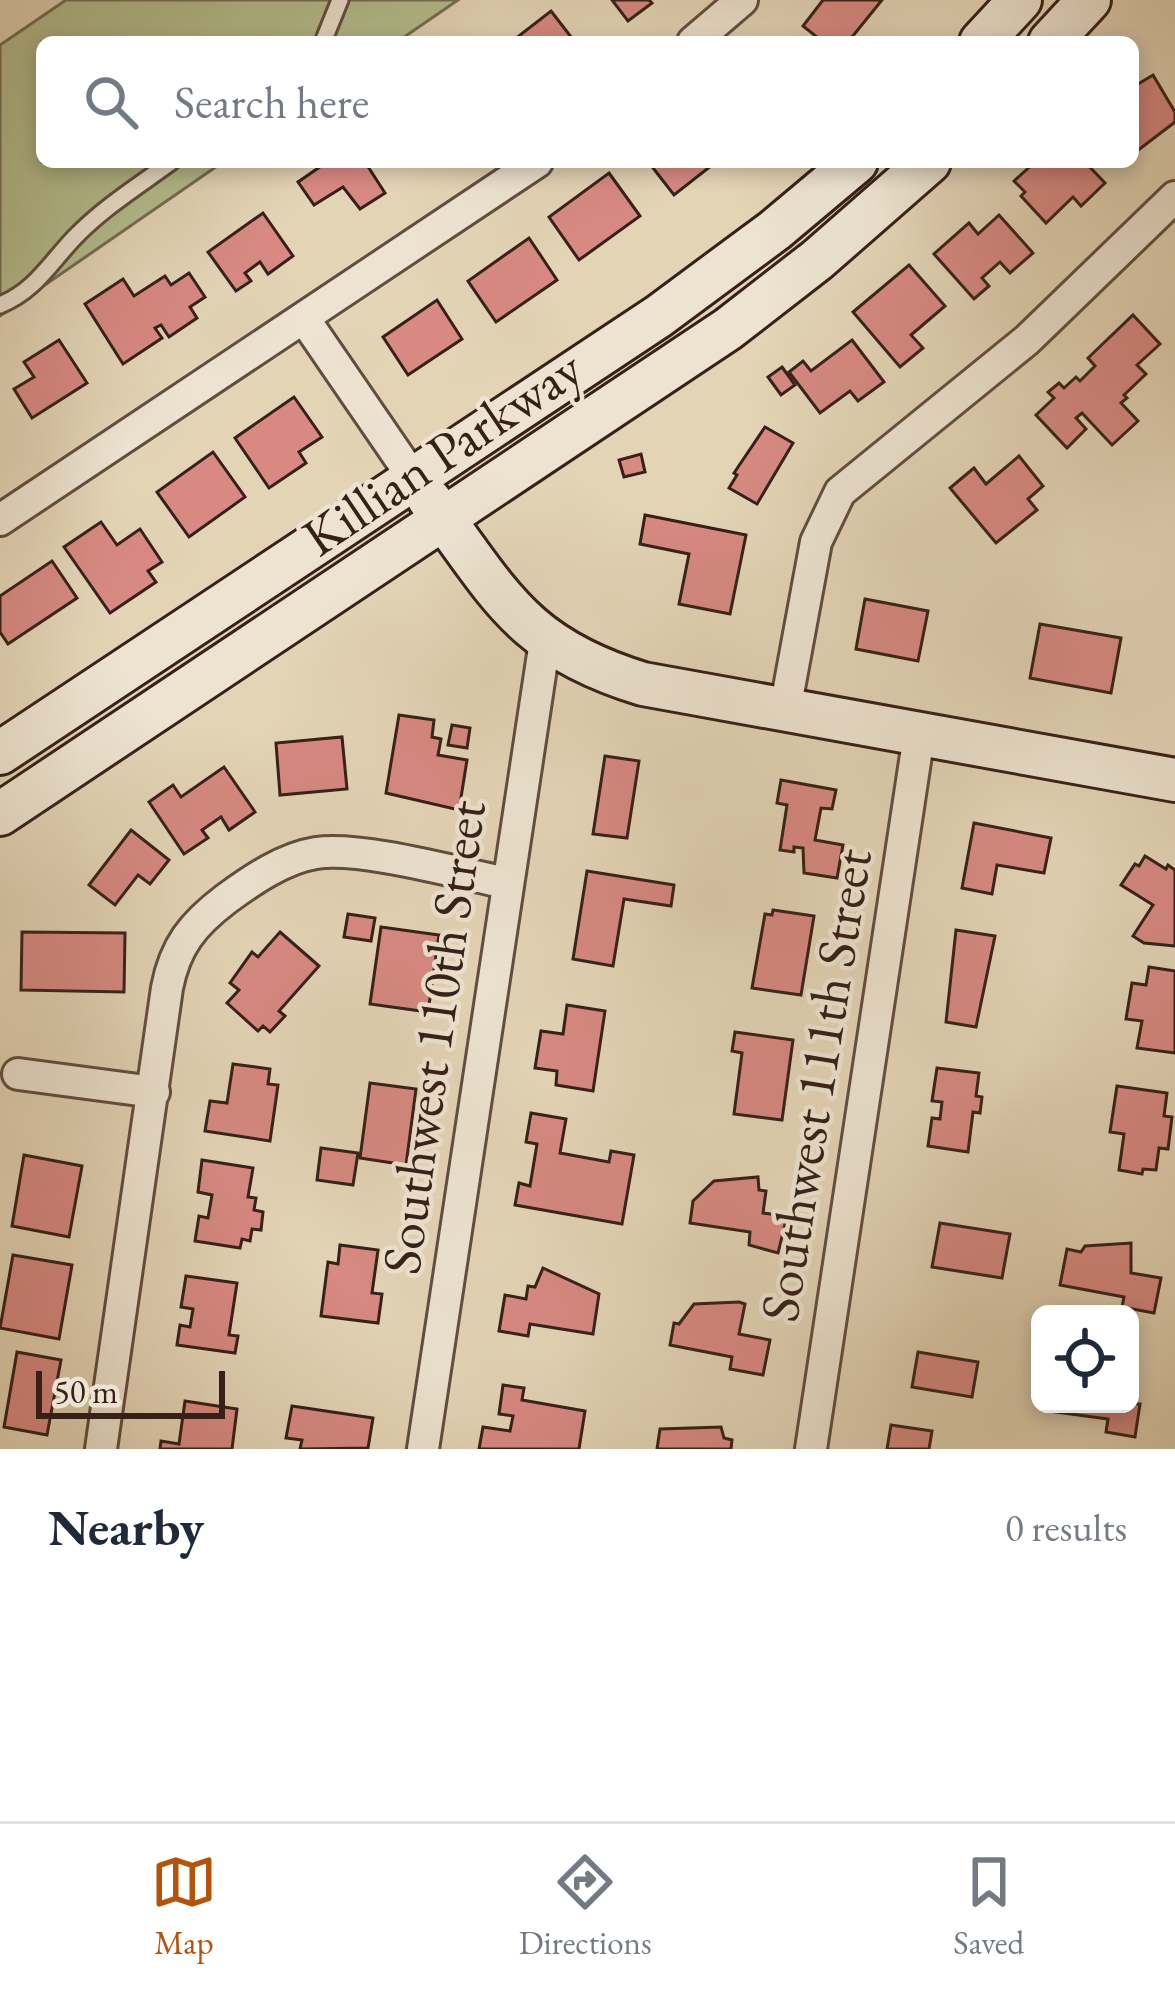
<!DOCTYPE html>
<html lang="en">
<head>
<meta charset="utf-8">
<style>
	:root { --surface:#fff; --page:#f6f6f7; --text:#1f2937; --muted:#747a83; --line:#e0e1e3; --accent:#b45309 }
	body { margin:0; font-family:"EB Garamond",serif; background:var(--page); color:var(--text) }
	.controls { position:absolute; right:36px; bottom:36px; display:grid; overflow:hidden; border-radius:18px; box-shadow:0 6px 18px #0003 }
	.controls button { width:108px; height:108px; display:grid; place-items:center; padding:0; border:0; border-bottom:3px solid var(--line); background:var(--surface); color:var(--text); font:60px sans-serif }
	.scale { position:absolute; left:36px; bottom:30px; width:189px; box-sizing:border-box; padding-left:12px; border:6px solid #362018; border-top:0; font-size:33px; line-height:42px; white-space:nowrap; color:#362018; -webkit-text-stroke:9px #ede3d0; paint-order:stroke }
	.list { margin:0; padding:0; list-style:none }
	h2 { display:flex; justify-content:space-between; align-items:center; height:156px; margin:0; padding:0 48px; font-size:51px }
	h2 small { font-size:39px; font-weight:400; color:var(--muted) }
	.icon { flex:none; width:66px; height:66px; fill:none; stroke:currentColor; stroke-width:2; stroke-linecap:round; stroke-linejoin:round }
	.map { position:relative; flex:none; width:1175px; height:1449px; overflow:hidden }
	.search { position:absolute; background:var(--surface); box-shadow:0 6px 18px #0003; left:36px; right:36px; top:36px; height:132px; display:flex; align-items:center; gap:30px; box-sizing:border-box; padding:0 42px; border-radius:18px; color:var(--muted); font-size:45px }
	.sheet { height:372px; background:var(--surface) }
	nav { display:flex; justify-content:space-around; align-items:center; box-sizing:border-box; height:168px; border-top:3px solid var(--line); background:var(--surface); font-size:33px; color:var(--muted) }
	nav a { display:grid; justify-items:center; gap:6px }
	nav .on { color:var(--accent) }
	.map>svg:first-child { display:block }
	.green { fill:#b3bd8e; stroke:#746e53; stroke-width:3 }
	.building { fill:#d78982; stroke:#362018; stroke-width:3 }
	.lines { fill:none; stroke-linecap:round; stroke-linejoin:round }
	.lane-casing { stroke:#614d40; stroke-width:21 }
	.street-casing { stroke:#614d40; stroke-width:36 }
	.secondary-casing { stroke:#362018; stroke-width:48 }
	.lane { stroke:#ede3d0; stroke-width:15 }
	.street { stroke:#ede3d0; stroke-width:30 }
	.secondary { stroke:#ede3d0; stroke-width:42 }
	.labels { text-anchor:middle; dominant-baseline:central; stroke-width:9; stroke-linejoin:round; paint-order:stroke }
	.street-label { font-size:54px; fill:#362018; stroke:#ede3d0 }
</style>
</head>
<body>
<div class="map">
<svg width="1175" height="1449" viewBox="0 0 1175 1449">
	<rect width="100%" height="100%" fill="#e3d4b6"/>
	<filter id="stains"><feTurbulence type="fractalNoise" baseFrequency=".00167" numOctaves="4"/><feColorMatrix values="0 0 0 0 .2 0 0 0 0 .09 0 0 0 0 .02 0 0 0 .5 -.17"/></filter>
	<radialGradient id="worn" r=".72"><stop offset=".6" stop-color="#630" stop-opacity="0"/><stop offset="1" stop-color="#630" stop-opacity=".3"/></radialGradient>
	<polygon class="green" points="66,0 458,0 397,42 42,42 42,162 223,162 0,316 0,45"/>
	<g class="building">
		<polygon points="612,0 649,0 652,3 628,21"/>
		<polygon points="823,0 882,0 848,42 823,42 803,26"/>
		<polygon points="551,11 575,42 511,42"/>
		<polygon points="1153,75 1175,112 1175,122 1137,151 1133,144 1133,87"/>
		<polygon points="327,162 365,162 385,193 360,209 343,187 314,205 298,182"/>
		<polygon points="660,162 716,162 674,195 653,168"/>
		<polygon points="1035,162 1085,162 1105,183 1081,206 1073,197 1046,223 1021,196 1025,192 1014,181"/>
		<polygon points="609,173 640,216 579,260 549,217"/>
		<polygon points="263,213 293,256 268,274 260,262 245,273 251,281 236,291 208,252"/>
		<polygon points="999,215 1033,253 1010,273 1000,262 982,278 989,286 974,299 934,254 969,223 978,234"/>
		<polygon points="529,238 557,280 496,322 468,281"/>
		<polygon points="909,265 945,306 911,335 923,348 900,367 853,312"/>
		<polygon points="189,273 205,297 190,307 197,318 169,337 161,325 155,328 162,338 123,364 85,304 123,279 134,296 165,276 171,285"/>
		<polygon points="437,300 462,339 408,375 383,337"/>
		<polygon points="1133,315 1160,344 1137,365 1146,374 1124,395 1127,398 1121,403 1138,421 1112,445 1082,413 1076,418 1086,429 1067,448 1036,415 1054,398 1048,392 1059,383 1064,388 1076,377 1080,381 1095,366 1088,358"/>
		<polygon points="59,340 87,383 32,418 14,389 34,377 24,362"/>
		<polygon points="852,340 884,382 858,401 850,391 820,413 789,372 803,361 811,371"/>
		<polygon points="782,367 795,385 781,395 768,377"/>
		<polygon points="294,397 322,437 299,452 306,463 269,488 235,438"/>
		<polygon points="765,427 793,443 757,504 729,488 737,475 734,473"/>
		<polygon points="213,452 245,497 189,537 157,492"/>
		<polygon points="641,454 645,472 624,477 619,460"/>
		<polygon points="1019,456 1043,486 1028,499 1037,510 996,543 950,488 974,468 986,484"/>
		<polygon points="645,515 746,535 730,614 679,604 689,554 640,544"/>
		<polygon points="101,522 117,545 140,529 162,562 148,571 156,582 110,613 64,547"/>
		<polygon points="52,561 77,598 8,644 0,632 0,596"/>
		<polygon points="865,599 928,611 918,661 856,649"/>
		<polygon points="1040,624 1121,638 1111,693 1030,678"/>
		<polygon points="399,715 434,720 432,737 441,739 438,755 467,760 459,810 386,793"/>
		<polygon points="452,725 470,728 467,748 448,745"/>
		<polygon points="342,737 347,789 280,795 276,743"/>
		<polygon points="605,756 639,761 627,838 593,834"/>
		<polygon points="224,767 255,812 229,830 221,817 202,830 208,838 184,854 149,802 173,785 181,797"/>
		<polygon points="781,780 836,790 832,809 821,808 815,840 843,845 837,878 804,873 803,848 794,847 794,852 780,850 787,805 777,803"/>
		<polygon points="974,823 1051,838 1044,873 997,865 992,894 962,888"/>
		<polygon points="131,830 169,860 150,884 138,875 115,905 89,885"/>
		<polygon points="1145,856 1166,869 1168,865 1175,870 1175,946 1144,943 1133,936 1153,905 1121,885 1135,864 1139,866"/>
		<polygon points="587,871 674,885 671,906 624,899 613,966 573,959"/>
		<polygon points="773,910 814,916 801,995 752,988 765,914 772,915"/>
		<polygon points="348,914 375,918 371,941 344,937"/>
		<polygon points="381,927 439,935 428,1012 370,1004"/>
		<polygon points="956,930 995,936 976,1027 946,1022"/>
		<polygon points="22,932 125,933 124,992 21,990"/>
		<polygon points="280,932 319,966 279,1011 285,1016 270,1032 263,1026 258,1031 227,1003 239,990 230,983 252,952 258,957"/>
		<polygon points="1149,967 1175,971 1175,1053 1137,1048 1142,1021 1126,1019 1132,983 1146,985"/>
		<polygon points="567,1005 605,1011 593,1091 556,1085 557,1071 535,1068 541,1031 563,1034"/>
		<polygon points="735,1032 793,1040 782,1120 734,1114 742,1053 732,1051"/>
		<polygon points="233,1064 270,1069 268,1084 278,1085 270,1141 205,1131 210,1101 227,1103"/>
		<polygon points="937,1068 979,1073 976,1096 982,1097 980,1113 973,1112 968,1152 928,1146 932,1118 940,1119 942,1102 932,1101"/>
		<polygon points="370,1083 416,1089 406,1165 360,1158"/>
		<polygon points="1117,1086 1167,1093 1164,1116 1172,1117 1168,1149 1159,1148 1156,1170 1143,1169 1142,1174 1119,1170 1124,1134 1110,1132"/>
		<polygon points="531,1113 566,1119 560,1153 609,1162 611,1151 634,1155 622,1224 515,1205 519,1183 530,1186 537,1144 526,1142"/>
		<polygon points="321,1148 358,1153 353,1185 317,1180"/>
		<polygon points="24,1155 82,1166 69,1237 12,1226"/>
		<polygon points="202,1160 253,1168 248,1197 256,1198 254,1210 263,1212 261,1230 252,1229 250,1241 242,1239 240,1248 195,1241 199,1216 208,1218 212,1195 198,1192"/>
		<polygon points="758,1177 759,1190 766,1191 763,1213 787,1216 778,1253 749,1245 750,1232 690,1223 693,1201 714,1181"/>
		<polygon points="940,1223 1010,1234 1002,1278 932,1267"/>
		<polygon points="1131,1243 1131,1273 1161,1278 1154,1313 1122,1307 1124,1297 1060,1285 1067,1249 1081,1252 1085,1246"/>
		<polygon points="340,1245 378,1250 372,1293 382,1294 378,1323 321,1316 328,1262 338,1264"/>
		<polygon points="13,1255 72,1265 59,1339 0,1328"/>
		<polygon points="543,1268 599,1294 593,1334 530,1324 528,1336 499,1331 505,1295 526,1299 528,1286 535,1287"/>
		<polygon points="186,1276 237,1283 229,1335 238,1336 235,1353 177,1345 180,1325 190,1327 193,1309 181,1307"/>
		<polygon points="739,1302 745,1304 739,1334 770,1340 763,1375 730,1369 732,1357 670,1345 674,1323 679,1324 694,1304"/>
		<polygon points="17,1352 61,1360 47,1435 4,1427"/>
		<polygon points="918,1352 978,1362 972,1397 912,1387"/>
		<polygon points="503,1385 524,1388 522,1400 585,1411 579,1449 479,1449 483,1427 510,1431 513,1416 499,1414"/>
		<polygon points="185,1401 237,1409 232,1449 160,1449 161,1441 179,1444"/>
		<polygon points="1049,1404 1140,1404 1135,1437 1106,1432 1108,1419 1048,1411"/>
		<polygon points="292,1406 373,1418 368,1448 300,1449 302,1440 286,1438"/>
		<polygon points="891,1425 932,1431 929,1449 887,1449"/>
		<polygon points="721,1427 724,1438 732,1440 731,1449 657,1449 660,1429"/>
	</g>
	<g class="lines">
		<g class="lane-casing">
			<g id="lane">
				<polyline points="323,42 340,0"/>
				<path d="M0,305C35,291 50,263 75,237C103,208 138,186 171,162"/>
			</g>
		</g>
		<g class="street-casing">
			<g id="street">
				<polyline points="693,42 742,0"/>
				<polyline points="305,320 414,479"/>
				<polyline points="0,520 537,162"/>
				<polyline points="785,710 816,542 840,492 1027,340 1175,197"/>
				<polyline points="18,1074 154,1092"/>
				<path d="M101,1449L167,988C175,946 193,924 226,899C252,880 284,858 316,853C361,846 458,873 507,883"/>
				<polyline points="423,1449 545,641"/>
				<polyline points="811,1449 919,735"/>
			</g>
		</g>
		<g class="secondary-casing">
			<g id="secondary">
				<polyline points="981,42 1020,0"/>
				<polyline points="1050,42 1089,0"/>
				<path d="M429,499C500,594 521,647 643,684L1175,780"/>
				<polyline points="0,753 659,316 775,230 856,162"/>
				<polyline points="0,814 728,329 817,260 929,162"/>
			</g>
		</g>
		<use href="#lane" class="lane"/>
		<use href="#street" class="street"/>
		<use href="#secondary" class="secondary"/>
	</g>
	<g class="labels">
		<g class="street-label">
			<text transform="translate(442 452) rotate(-34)">Killian Parkway</text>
			<text transform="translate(433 1037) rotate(-82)">Southwest 110th Street</text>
			<text transform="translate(815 1085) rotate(-81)">Southwest 111th Street</text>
		</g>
	</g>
	<rect width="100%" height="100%" filter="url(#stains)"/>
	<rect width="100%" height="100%" fill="url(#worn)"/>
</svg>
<div class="controls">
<button><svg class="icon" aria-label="locate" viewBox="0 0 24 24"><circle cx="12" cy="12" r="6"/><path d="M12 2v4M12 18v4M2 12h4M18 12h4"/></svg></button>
</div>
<div class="scale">50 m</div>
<div class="search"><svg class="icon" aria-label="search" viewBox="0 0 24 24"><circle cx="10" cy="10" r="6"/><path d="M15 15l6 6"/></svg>Search here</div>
</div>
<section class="sheet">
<h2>Nearby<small>0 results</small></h2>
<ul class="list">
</ul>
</section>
<nav>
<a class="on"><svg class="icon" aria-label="map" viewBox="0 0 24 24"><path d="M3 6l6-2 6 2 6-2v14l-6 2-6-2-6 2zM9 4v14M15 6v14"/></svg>Map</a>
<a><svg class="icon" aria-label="directions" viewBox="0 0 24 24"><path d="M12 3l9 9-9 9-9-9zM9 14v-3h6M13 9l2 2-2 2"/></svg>Directions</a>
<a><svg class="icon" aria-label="saved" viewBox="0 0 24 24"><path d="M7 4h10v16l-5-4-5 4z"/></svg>Saved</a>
</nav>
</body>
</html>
